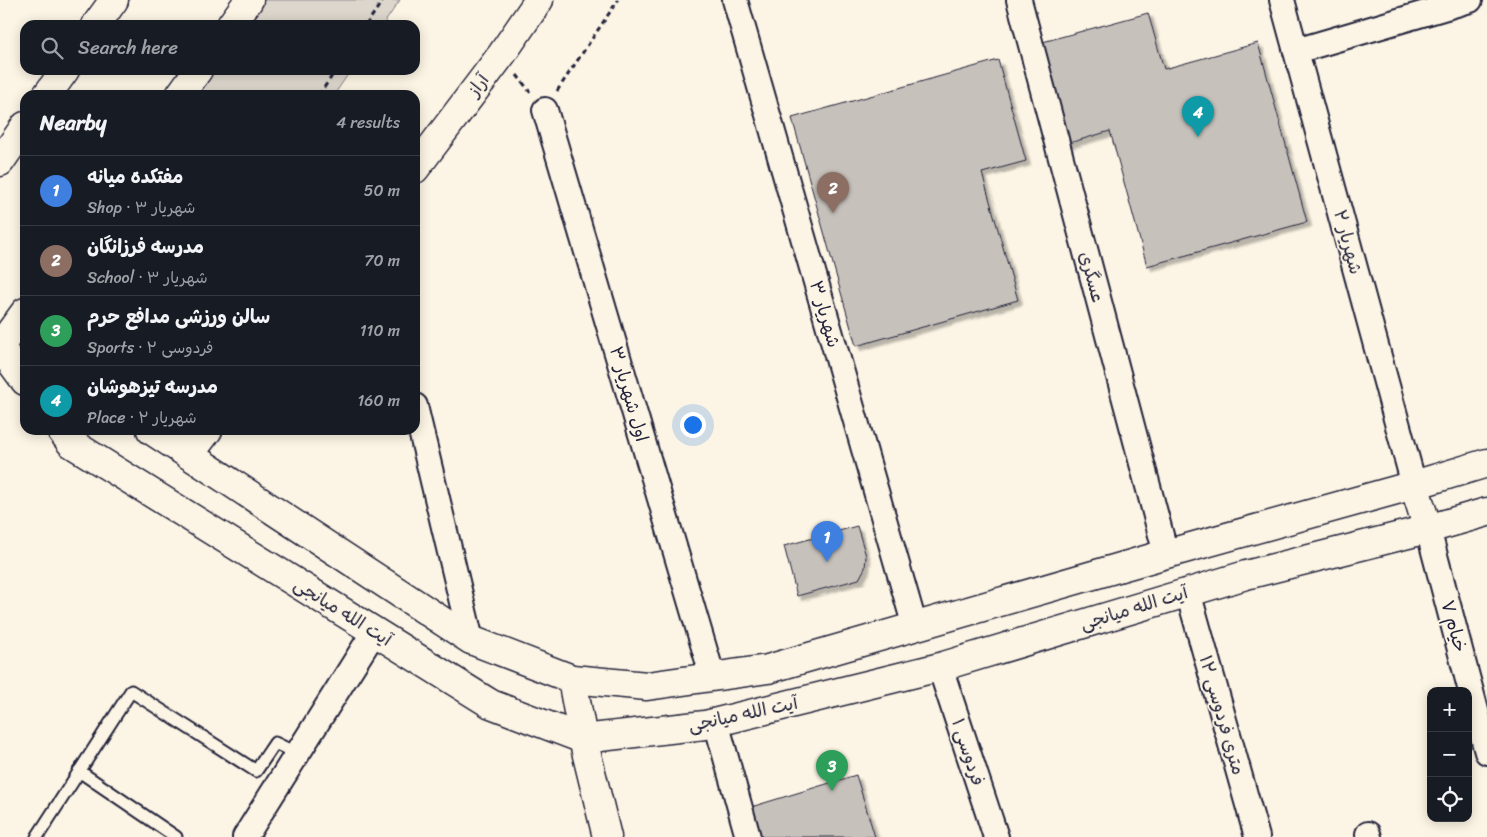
<!DOCTYPE html>
<html lang="en">
<head>
<meta charset="utf-8">
<style>
	:root { --surface:#171b24; --page:#20242c; --text:#f1f3f6; --muted:#9ea1a6; --line:#363941; --accent:#9495a2 }
	body { margin:0; font-family:Sriracha,"Playpen Sans Arabic",sans-serif; background:var(--page); color:var(--text) }
	.controls { position:absolute; right:15px; bottom:15px; display:grid; overflow:hidden; border-radius:10px; box-shadow:0 2px 12px #0003 }
	.controls button { width:45px; height:45px; display:grid; place-items:center; padding:0; border:0; border-bottom:1px solid var(--line); background:var(--surface); color:var(--text); font:25px sans-serif }
	.you { position:absolute; left:692px; top:424px; width:18px; height:18px; margin:-12px; border:4px solid #fff; border-radius:50%; background:#1a73e8; box-shadow:0 0 0 8px #1a73e833 }
	.badge { display:grid; place-items:center; width:32px; height:32px; border-radius:50%; background:var(--accent); color:#fff; font-size:16px; font-weight:700 }
	.pin { position:absolute; translate:-50% -41px; filter:drop-shadow(0 1px 2px #0008) }
	.pin::after { content:''; position:absolute; top:26px; width:18px; height:15px; background:inherit; clip-path:polygon(0 0,100% 0,50% 100%) }
	.list { margin:0; padding:0; list-style:none }
	h2 { display:flex; justify-content:space-between; align-items:center; height:65px; margin:0; padding:0 20px; font-size:21px }
	h2 small { font-size:16px; font-weight:400; color:var(--muted) }
	.list li { display:grid; grid-template-columns:32px 1fr auto; gap:15px; align-items:center; box-sizing:border-box; height:70px; padding:0 20px; border-top:1px solid var(--line) }
	.list b { display:block; font-size:19px; white-space:nowrap }
	.list p { margin:0; font-size:16px; white-space:nowrap; color:var(--muted) }
	.list em { font-size:16px; font-style:normal; color:var(--muted) }
	.icon { flex:none; width:28px; height:28px; fill:none; stroke:currentColor; stroke-width:2; stroke-linecap:round; stroke-linejoin:round }
	.map { position:relative; flex:none; width:1487px; height:837px; overflow:hidden }
	.search { position:absolute; background:var(--surface); box-shadow:0 2px 12px #0003; left:20px; top:20px; width:400px; height:55px; display:flex; align-items:center; gap:12px; box-sizing:border-box; padding:0 18px; border-radius:15px; color:var(--muted); font-size:19px }
	.panel { position:absolute; background:var(--surface); box-shadow:0 2px 12px #0003; left:20px; top:90px; width:400px; height:345px; border-radius:15px }
	.map>svg:first-child { display:block }
	.green { fill:#dcd6cc; stroke:#7f7c84 }
	.building { fill:#c6c1bb; stroke:#22223b; filter:url(#shadow) }
	.lines { fill:none; stroke-linecap:round; stroke-linejoin:round }
	.lane-casing { stroke:#22223b; stroke-width:15 }
	.street-casing { stroke:#22223b; stroke-width:28 }
	.secondary-casing { stroke:#22223b; stroke-width:31 }
	.path { stroke:#22223b; stroke-width:3; stroke-dasharray:5 4; stroke-linecap:butt }
	.lane { stroke:#fcf5e5; stroke-width:11 }
	.street { stroke:#fcf5e5; stroke-width:24 }
	.secondary { stroke:#fcf5e5; stroke-width:28 }
	.labels { text-anchor:middle; dominant-baseline:central; stroke-width:4; stroke-linejoin:round; paint-order:stroke }
	.street-label { font-size:18px; fill:#22223b; stroke:#fcf5e5 }
</style>
</head>
<body>
<div class="map">
<svg width="1487" height="837" viewBox="0 0 1487 837">
	<defs>
		<filter id="shadow"><feDropShadow dx="4.5" dy="4.5" stdDeviation="1" flood-color="#0004"/></filter>
	</defs>
	<rect width="100%" height="100%" fill="#fcf5e5"/>
	<filter id="ink" filterUnits="userSpaceOnUse"><feTurbulence type="fractalNoise" baseFrequency=".02" numOctaves="2"/><feDisplacementMap in="SourceGraphic" scale="10" xChannelSelector="R" yChannelSelector="G"/><feConvolveMatrix kernelMatrix="1 2 1 2 8 2 1 2 1" color-interpolation-filters="sRGB"/></filter>
	<g filter="url(#ink)">
		<g class="green">
			<polygon points="262,0 400,0 383,25 245,25"/>
			<polygon points="213,70 351,70 334,95 195,95"/>
		</g>
		<g class="building">
			<polygon points="1148,13 1164,69 1258,43 1307,222 1147,266 1110,131 1066,144 1039,43"/>
			<polygon points="998,60 1026,161 982,173 1018,300 856,346 792,118"/>
			<polygon points="857,526 866,556 865,568 859,579 797,596 784,546"/>
			<polygon points="856,775 875,837 761,837 751,807"/>
		</g>
		<g class="lines">
			<g class="lane-casing">
				<g id="lane">
					<polyline points="79,771 176,837"/>
					<polyline points="37,837 131,691 256,771 275,743 298,754"/>
				</g>
			</g>
			<g class="street-casing">
				<g id="street">
					<polyline points="735,0 915,627"/>
					<polyline points="1019,0 1166,554"/>
					<polyline points="1282,0 1414,485"/>
					<polyline points="1296,51 1470,0"/>
					<polyline points="545,110 713,678"/>
					<polyline points="415,406 471,640"/>
					<polyline points="1428,529 1487,752"/>
					<polyline points="1188,592 1257,837"/>
					<polyline points="940,667 996,837"/>
					<polyline points="716,722 748,837"/>
					<polyline points="1368,834 1369,837"/>
					<polyline points="245,837 374,632"/>
				</g>
			</g>
			<g class="secondary-casing">
				<g id="secondary">
					<polyline points="96,25 114,0"/>
					<polyline points="231,25 249,0"/>
					<polyline points="47,95 65,70"/>
					<polyline points="180,95 198,70"/>
					<polyline points="0,162 25,126"/>
					<polyline points="415,169 502,54 539,0"/>
					<polyline points="0,346 25,312"/>
					<polyline points="0,347 25,381"/>
					<polyline points="61,430 71,443 491,704 583,739 705,725 940,667 1246,575 1428,529 1487,512"/>
					<polyline points="151,430 471,640 572,679 647,686 768,669 1166,554 1414,485 1487,463"/>
					<polyline points="189,455 208,430"/>
					<polyline points="1414,485 1428,529"/>
					<polyline points="572,679 583,739 607,837"/>
				</g>
			</g>
			<g class="path">
				<polyline points="366,25 383,0"/>
				<polyline points="517,75 530,92"/>
				<polyline points="557,91 618,0"/>
				<polyline points="319,95 336,70"/>
			</g>
			<use href="#lane" class="lane"/>
			<use href="#street" class="street"/>
			<use href="#secondary" class="secondary"/>
		</g>
	</g>
	<g class="labels">
		<g class="street-label">
			<text transform="translate(478 85) rotate(-53)">آراز</text>
			<text transform="translate(1348 242) rotate(75)">شهریار ۲</text>
			<text transform="translate(1092 277) rotate(75)">عسگری</text>
			<text transform="translate(825 314) rotate(74)">شهریار ۳</text>
			<text transform="translate(629 394) rotate(74)">اول شهریار ۳</text>
			<text transform="translate(1134 608) rotate(-17)">آیت الله میانجی</text>
			<text transform="translate(343 612) rotate(32)">آیت الله میانجی</text>
			<text transform="translate(1454 626) rotate(75)">خیام ۷</text>
			<text transform="translate(743 714) rotate(-12)">آیت الله میانجی</text>
			<text transform="translate(1222 715) rotate(74)">۱۲ متری فردوسی</text>
			<text transform="translate(968 752) rotate(72)">فردوسی ۱</text>
		</g>
	</g>
</svg>
<div class="controls">
<button>+</button>
<button>−</button>
<button><svg class="icon" aria-label="locate" viewBox="0 0 24 24"><circle cx="12" cy="12" r="6"/><path d="M12 2v4M12 18v4M2 12h4M18 12h4"/></svg></button>
</div>
<div class="you"></div>
<div class="pin badge" style="left:827px;top:562px;background:#3f7fe0">1</div>
<div class="pin badge" style="left:833px;top:213px;background:#8d6e63">2</div>
<div class="pin badge" style="left:832px;top:791px;background:#2e9e5b">3</div>
<div class="pin badge" style="left:1198px;top:137px;background:#0f9aa8">4</div>
<div class="search"><svg class="icon" aria-label="search" viewBox="0 0 24 24"><circle cx="10" cy="10" r="6"/><path d="M15 15l6 6"/></svg>Search here</div>
<section class="panel">
<h2>Nearby<small>4 results</small></h2>
<ul class="list">
<li><span class="badge" style="background:#3f7fe0">1</span><div><b>مفتکده میانه</b><p>Shop · شهریار ۳</p></div><em>50 m</em></li>
<li><span class="badge" style="background:#8d6e63">2</span><div><b>مدرسه فرزانگان</b><p>School · شهریار ۳</p></div><em>70 m</em></li>
<li><span class="badge" style="background:#2e9e5b">3</span><div><b>سالن ورزشی مدافع حرم</b><p>Sports · فردوسی ۲</p></div><em>110 m</em></li>
<li><span class="badge" style="background:#0f9aa8">4</span><div><b>مدرسه تیزهوشان</b><p>Place · شهریار ۲</p></div><em>160 m</em></li>
</ul>
</section>
</div>
</body>
</html>
